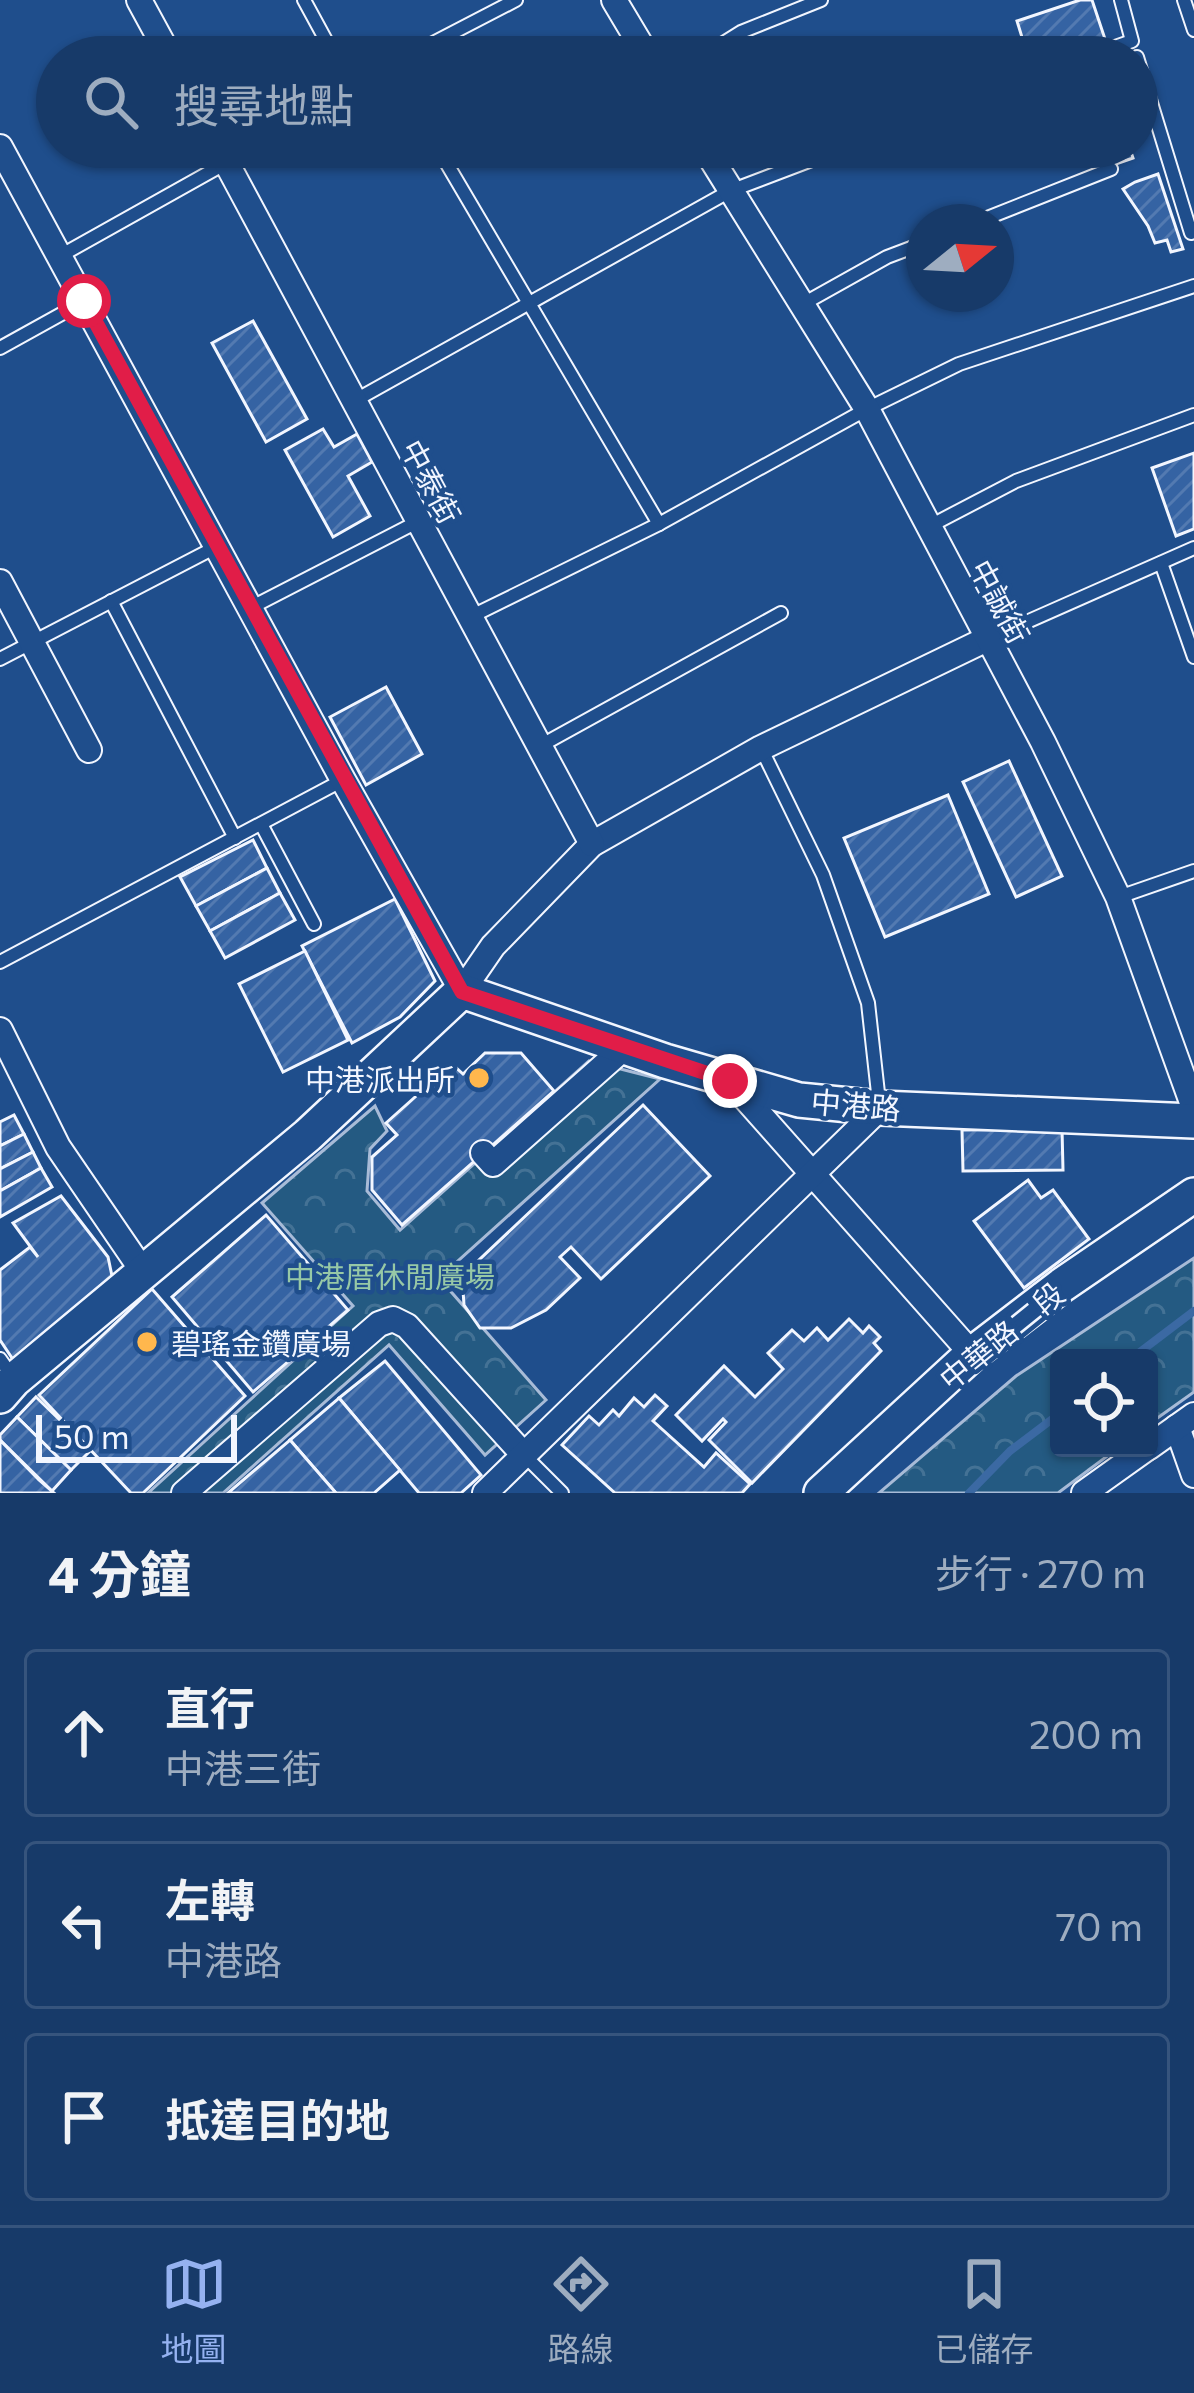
<!DOCTYPE html>
<html lang="zh-TW">
<head>
<meta charset="utf-8">
<style>
	:root { --surface:#173a69; --page:#244571; --text:#f1f3f6; --muted:#9eadc0; --line:#36547d; --accent:#95b2f1 }
	body { margin:0; font-family:Commissioner,"Noto Sans TC",sans-serif; background:var(--page); color:var(--text) }
	.controls { position:absolute; right:36px; bottom:36px; display:grid; overflow:hidden; border-radius:12px; box-shadow:0 3px 9px #0004 }
	.controls button { width:108px; height:108px; display:grid; place-items:center; padding:0; border:0; border-bottom:3px solid var(--line); background:var(--surface); color:var(--text); font:60px sans-serif }
	.compass { position:absolute; left:906px; top:204px; width:108px; height:108px; border-radius:50%; background:var(--surface); box-shadow:0 3px 9px #0004; rotate:72deg }
	.scale { position:absolute; left:36px; bottom:30px; width:201px; box-sizing:border-box; padding-left:12px; border:6px solid #f2f6ff; border-top:0; font-size:33px; line-height:42px; white-space:nowrap; color:#f2f6ff; -webkit-text-stroke:9px #1f4e8c; paint-order:stroke }
	.stop { position:absolute; width:36px; height:36px; margin:-27px; border:9px solid #e11d48; border-radius:50%; background:#fff }
	.stop.end { background:#e11d48; border-color:#fff; box-shadow:0 3px 12px #0008 }
	.list { margin:0; padding:0; list-style:none }
	h2 { display:flex; justify-content:space-between; align-items:center; height:156px; margin:0; padding:0 48px; font-size:51px }
	h2 small { font-size:39px; font-weight:400; color:var(--muted) }
	.list li { display:grid; grid-template-columns:78px 1fr auto; gap:36px; align-items:center; box-sizing:border-box; height:168px; margin:0 24px 24px; padding:0 24px; border:3px solid var(--line); border-radius:12px }
	.list b { display:block; font-size:45px; white-space:nowrap }
	.list p { margin:0; font-size:39px; white-space:nowrap; color:var(--muted) }
	.list em { font-size:39px; font-style:normal; color:var(--muted) }
	.icon { flex:none; width:66px; height:66px; fill:none; stroke:currentColor; stroke-width:2; stroke-linecap:round; stroke-linejoin:round }
	.map { position:relative; flex:none; width:1194px; height:1493px; overflow:hidden }
	.search { position:absolute; background:var(--surface); box-shadow:0 3px 9px #0004; left:36px; right:36px; top:36px; height:132px; display:flex; align-items:center; gap:30px; box-sizing:border-box; padding:0 42px; border-radius:66px; color:var(--muted); font-size:45px }
	.sheet { height:732px; background:var(--surface) }
	nav { display:flex; justify-content:space-around; align-items:center; box-sizing:border-box; height:168px; border-top:3px solid var(--line); background:var(--surface); font-size:33px; color:var(--muted) }
	nav a { display:grid; justify-items:center; gap:6px }
	nav .on { color:var(--accent) }
	.map>svg:first-child { display:block }
	.forest { fill:url(#forest-crowns); stroke:#a8bbd7; stroke-width:3 }
	.lines { fill:none; stroke-linecap:round; stroke-linejoin:round }
	.stream { stroke:#3b69a3; stroke-width:8 }
	.building { fill:url(#building-hatch); stroke:#f2f6ff; stroke-width:3 }
	.lane-casing { stroke:#f2f6ff; stroke-width:16 }
	.street-casing { stroke:#f2f6ff; stroke-width:28 }
	.secondary-casing { stroke:#f2f6ff; stroke-width:38 }
	.lane { stroke:#1f4e8c; stroke-width:12 }
	.street { stroke:#1f4e8c; stroke-width:24 }
	.secondary { stroke:#1f4e8c; stroke-width:33 }
	.route { stroke:#e11d48; stroke-width:15 }
	.poi-dot { fill:#ffb74d; stroke:#1f4e8c; stroke-width:4.5 }
	.labels { text-anchor:middle; dominant-baseline:central; stroke-width:9; stroke-linejoin:round; paint-order:stroke }
	.street-label { font-size:30px; fill:#f2f6ff; stroke:#1f4e8c }
	.poi-label { font-size:30px; fill:#f2f6ff; stroke:#1f4e8c; text-anchor:end }
	.park-label { font-size:30px; fill:#97c8a6; stroke:#1f4e8c }
</style>
</head>
<body>
<div class="map">
<svg width="1194" height="1493" viewBox="0 0 1194 1493">
	<defs>
		<pattern id="forest-crowns" width="20" height="18" patternUnits="userSpaceOnUse" patternTransform="scale(3)"><rect width="20" height="18" fill="#245a82"/><path d="M2 6a3 3 0 1 1 6 0M12 15a3 3 0 1 1 6 0" fill="none" stroke="#447295"/></pattern>
		<pattern id="building-hatch" width="6" height="6" patternUnits="userSpaceOnUse" patternTransform="scale(3)"><rect width="6" height="6" fill="#3563a3"/><path d="M-1 1l2-2M0 6l6-6M5 7l2-2" fill="none" stroke="#537ab1"/></pattern>
	</defs>
	<rect width="100%" height="100%" fill="#1f4e8c"/>
	<g class="forest">
		<polygon points="589,1061 660,1079 439,1278 546,1400 485,1455 389,1345 223,1493 148,1493 353,1306 262,1203 375,1106 387,1131 370,1149 367,1191 400,1230"/>
		<polygon points="1194,1258 1194,1392 1149,1424 1149,1358 1059,1358 1059,1448 1118,1448 1058,1493 879,1493 1016,1376"/>
	</g>
	<g class="lines">
		<g class="stream">
			<polyline points="1132,1358 1194,1311"/>
			<polyline points="969,1493 1010,1451 1059,1414"/>
		</g>
	</g>
	<g class="building">
		<polygon points="1080,0 1092,0 1105,39 1051,57 1028,57 1017,21"/>
		<polygon points="1100,147 1135,147 1130,149 1133,158 1107,167"/>
		<polygon points="1158,174 1183,249 1171,252 1167,240 1155,243 1148,226 1123,189 1135,182"/>
		<polygon points="253,321 307,419 266,442 212,343"/>
		<polygon points="323,429 334,447 357,434 372,462 348,476 370,516 333,537 285,450"/>
		<polygon points="1194,453 1194,529 1176,536 1152,468"/>
		<polygon points="386,687 422,754 366,785 330,717"/>
		<polygon points="1009,761 1062,876 1016,897 963,782"/>
		<polygon points="948,795 989,894 885,937 844,838"/>
		<polygon points="253,840 267,868 196,906 180,877"/>
		<polygon points="267,868 280,893 210,931 196,906"/>
		<polygon points="280,893 295,920 225,958 210,931"/>
		<polygon points="395,899 435,981 400,1017 352,1043 302,946"/>
		<polygon points="305,951 348,1040 283,1072 239,984"/>
		<polygon points="485,1053 521,1053 554,1091 402,1225 372,1190 372,1157 397,1135 386,1123 452,1064 463,1074"/>
		<polygon points="643,1105 710,1176 601,1279 571,1247 560,1257 580,1278 546,1310 511,1328 480,1328 464,1305 462,1276"/>
		<polygon points="14,1115 24,1134 0,1146 0,1122"/>
		<polygon points="1062,1129 1063,1170 963,1171 962,1130"/>
		<polygon points="24,1134 33,1152 0,1169 0,1146"/>
		<polygon points="33,1152 41,1168 0,1191 0,1169"/>
		<polygon points="41,1168 52,1187 0,1217 0,1191"/>
		<polygon points="1028,1180 1041,1198 1053,1190 1089,1239 1024,1288 974,1221"/>
		<polygon points="61,1196 108,1257 112,1276 104,1292 18,1367 0,1340 0,1270 30,1247 38,1257 13,1223"/>
		<polygon points="266,1215 348,1310 253,1392 172,1297"/>
		<polygon points="152,1289 245,1396 143,1493 131,1493 39,1395"/>
		<polygon points="849,1319 863,1333 869,1326 880,1337 874,1343 881,1351 752,1483 709,1440 726,1422 723,1419 702,1441 676,1415 724,1366 755,1397 783,1369 768,1353 792,1330 804,1341 817,1328 828,1340"/>
		<polygon points="385,1361 481,1475 461,1493 419,1493 339,1398"/>
		<polygon points="655,1395 667,1406 653,1421 704,1467 716,1453 750,1484 742,1493 615,1493 562,1445 589,1416 599,1425 613,1410 619,1416 634,1398 644,1407"/>
		<polygon points="36,1397 91,1450 71,1470 17,1417"/>
		<polygon points="339,1398 400,1470 374,1493 336,1493 290,1440"/>
		<polygon points="17,1417 71,1470 52,1491 0,1440 0,1435"/>
		<polygon points="0,1440 39,1480 54,1493 0,1493"/>
		<polygon points="290,1440 336,1493 228,1493"/>
	</g>
	<g class="lines">
		<g class="lane-casing">
			<g id="lane">
				<polyline points="304,0 335,57"/>
				<polyline points="1184,0 1194,30"/>
				<polyline points="406,57 516,0"/>
				<polyline points="701,57 741,32 821,0"/>
				<polyline points="1087,57 1132,41 1121,0"/>
				<polyline points="1137,57 1191,233"/>
				<polyline points="437,147 659,524"/>
				<polyline points="977,222 1111,169"/>
				<polyline points="60,256 226,163"/>
				<polyline points="803,304 887,257 924,243"/>
				<polyline points="0,348 83,302"/>
				<polyline points="354,401 730,191 846,147"/>
				<polyline points="930,526 1016,481 1194,415"/>
				<polyline points="1161,563 1194,657"/>
				<polyline points="111,601 235,838"/>
				<polyline points="250,608 419,521"/>
				<polyline points="470,617 659,524 867,409 959,364 1194,286"/>
				<polyline points="988,639 1194,548"/>
				<polyline points="0,659 216,547"/>
				<polyline points="540,746 781,613"/>
				<polyline points="761,748 823,875 868,1003 879,1102"/>
				<polyline points="261,824 314,924"/>
				<polyline points="1119,897 1194,871"/>
				<polyline points="0,962 343,780"/>
				<polyline points="0,1359 14,1379"/>
				<polyline points="524,1455 562,1493"/>
			</g>
		</g>
		<g class="street-casing">
			<g id="street">
				<polyline points="139,0 170,57"/>
				<polyline points="614,0 648,57"/>
				<polyline points="0,147 343,780 462,991 493,946 592,844 761,748 987,639"/>
				<polyline points="218,147 592,844"/>
				<polyline points="704,147 867,409 1043,742 1118,897 1194,1108"/>
				<polyline points="0,582 89,750"/>
				<polyline points="0,1030 58,1147 144,1273"/>
				<polyline points="731,1082 972,1354"/>
				<polyline points="483,1153 493,1164 625,1047"/>
				<polyline points="1177,1427 1194,1475"/>
				<polyline points="1149,1447 1194,1415"/>
				<polyline points="184,1493 379,1324 393,1319 407,1326 524,1455"/>
				<polyline points="485,1493 880,1108"/>
				<polyline points="1084,1493 1147,1448"/>
			</g>
		</g>
		<g class="secondary-casing">
			<g id="secondary">
				<polyline points="0,1396 14,1380 308,1135 462,991 665,1061 799,1100 880,1108 1194,1121"/>
				<polyline points="821,1493 972,1354 1062,1285 1194,1195"/>
			</g>
		</g>
		<use href="#lane" class="lane"/>
		<use href="#street" class="street"/>
		<use href="#secondary" class="secondary"/>
	</g>
	<g class="lines">
		<polyline class="route" points="84,301 462,992 730,1081"/>
	</g>
	<g class="poi-dot">
		<circle cx="479" cy="1078" r="12"/>
		<circle cx="147" cy="1342" r="12"/>
	</g>
	<g class="labels">
		<g class="street-label">
			<text transform="translate(432 481) rotate(62)">中泰街</text>
			<text transform="translate(1001 601) rotate(62)">中誠街</text>
			<text transform="translate(856 1104) rotate(5)">中港路</text>
			<text transform="translate(1001 1335) rotate(-39)">中華路二段</text>
		</g>
		<g class="poi-label">
			<text x="455" y="1078">中港派出所</text>
			<text x="171" y="1342" text-anchor="start">碧瑤金鑽廣場</text>
		</g>
		<g class="park-label">
			<text x="390" y="1275">中港厝休閒廣場</text>
		</g>
	</g>
</svg>
<div class="controls">
<button><svg class="icon" aria-label="locate" viewBox="0 0 24 24"><circle cx="12" cy="12" r="6"/><path d="M12 2v4M12 18v4M2 12h4M18 12h4"/></svg></button>
</div>
<svg class="compass" viewBox="-18 -18 36 36"><path d="M0-13l5 13h-10z" fill="#e53935"/><path d="M0 13l5-13h-10z" fill="#9eadc0"/></svg>
<div class="scale">50 m</div>
<div class="stop" style="left:84px;top:301px"></div>
<div class="stop end" style="left:730px;top:1081px"></div>
<div class="search"><svg class="icon" aria-label="search" viewBox="0 0 24 24"><circle cx="10" cy="10" r="6"/><path d="M15 15l6 6"/></svg>搜尋地點</div>
</div>
<section class="sheet">
<h2>4 分鐘<small>步行 · 270 m</small></h2>
<ul class="list">
<li><svg class="icon" aria-label="ahead" viewBox="0 0 24 24"><path d="M12 20V5M6 11l6-6 6 6"/></svg><div><b>直行</b><p>中港三街</p></div><em>200 m</em></li>
<li><svg class="icon" aria-label="left" viewBox="0 0 24 24"><path d="M17 20v-9H6M10 6l-5 5 5 5"/></svg><div><b>左轉</b><p>中港路</p></div><em>70 m</em></li>
<li><svg class="icon" aria-label="arrive" viewBox="0 0 24 24"><path d="M6 21V4h12l-3 4 3 4H6"/></svg><div><b>抵達目的地</b></div></li>
</ul>
</section>
<nav>
<a class="on"><svg class="icon" aria-label="map" viewBox="0 0 24 24"><path d="M3 6l6-2 6 2 6-2v14l-6 2-6-2-6 2zM9 4v14M15 6v14"/></svg>地圖</a>
<a><svg class="icon" aria-label="directions" viewBox="0 0 24 24"><path d="M12 3l9 9-9 9-9-9zM9 14v-3h6M13 9l2 2-2 2"/></svg>路線</a>
<a><svg class="icon" aria-label="saved" viewBox="0 0 24 24"><path d="M7 4h10v16l-5-4-5 4z"/></svg>已儲存</a>
</nav>
</body>
</html>
